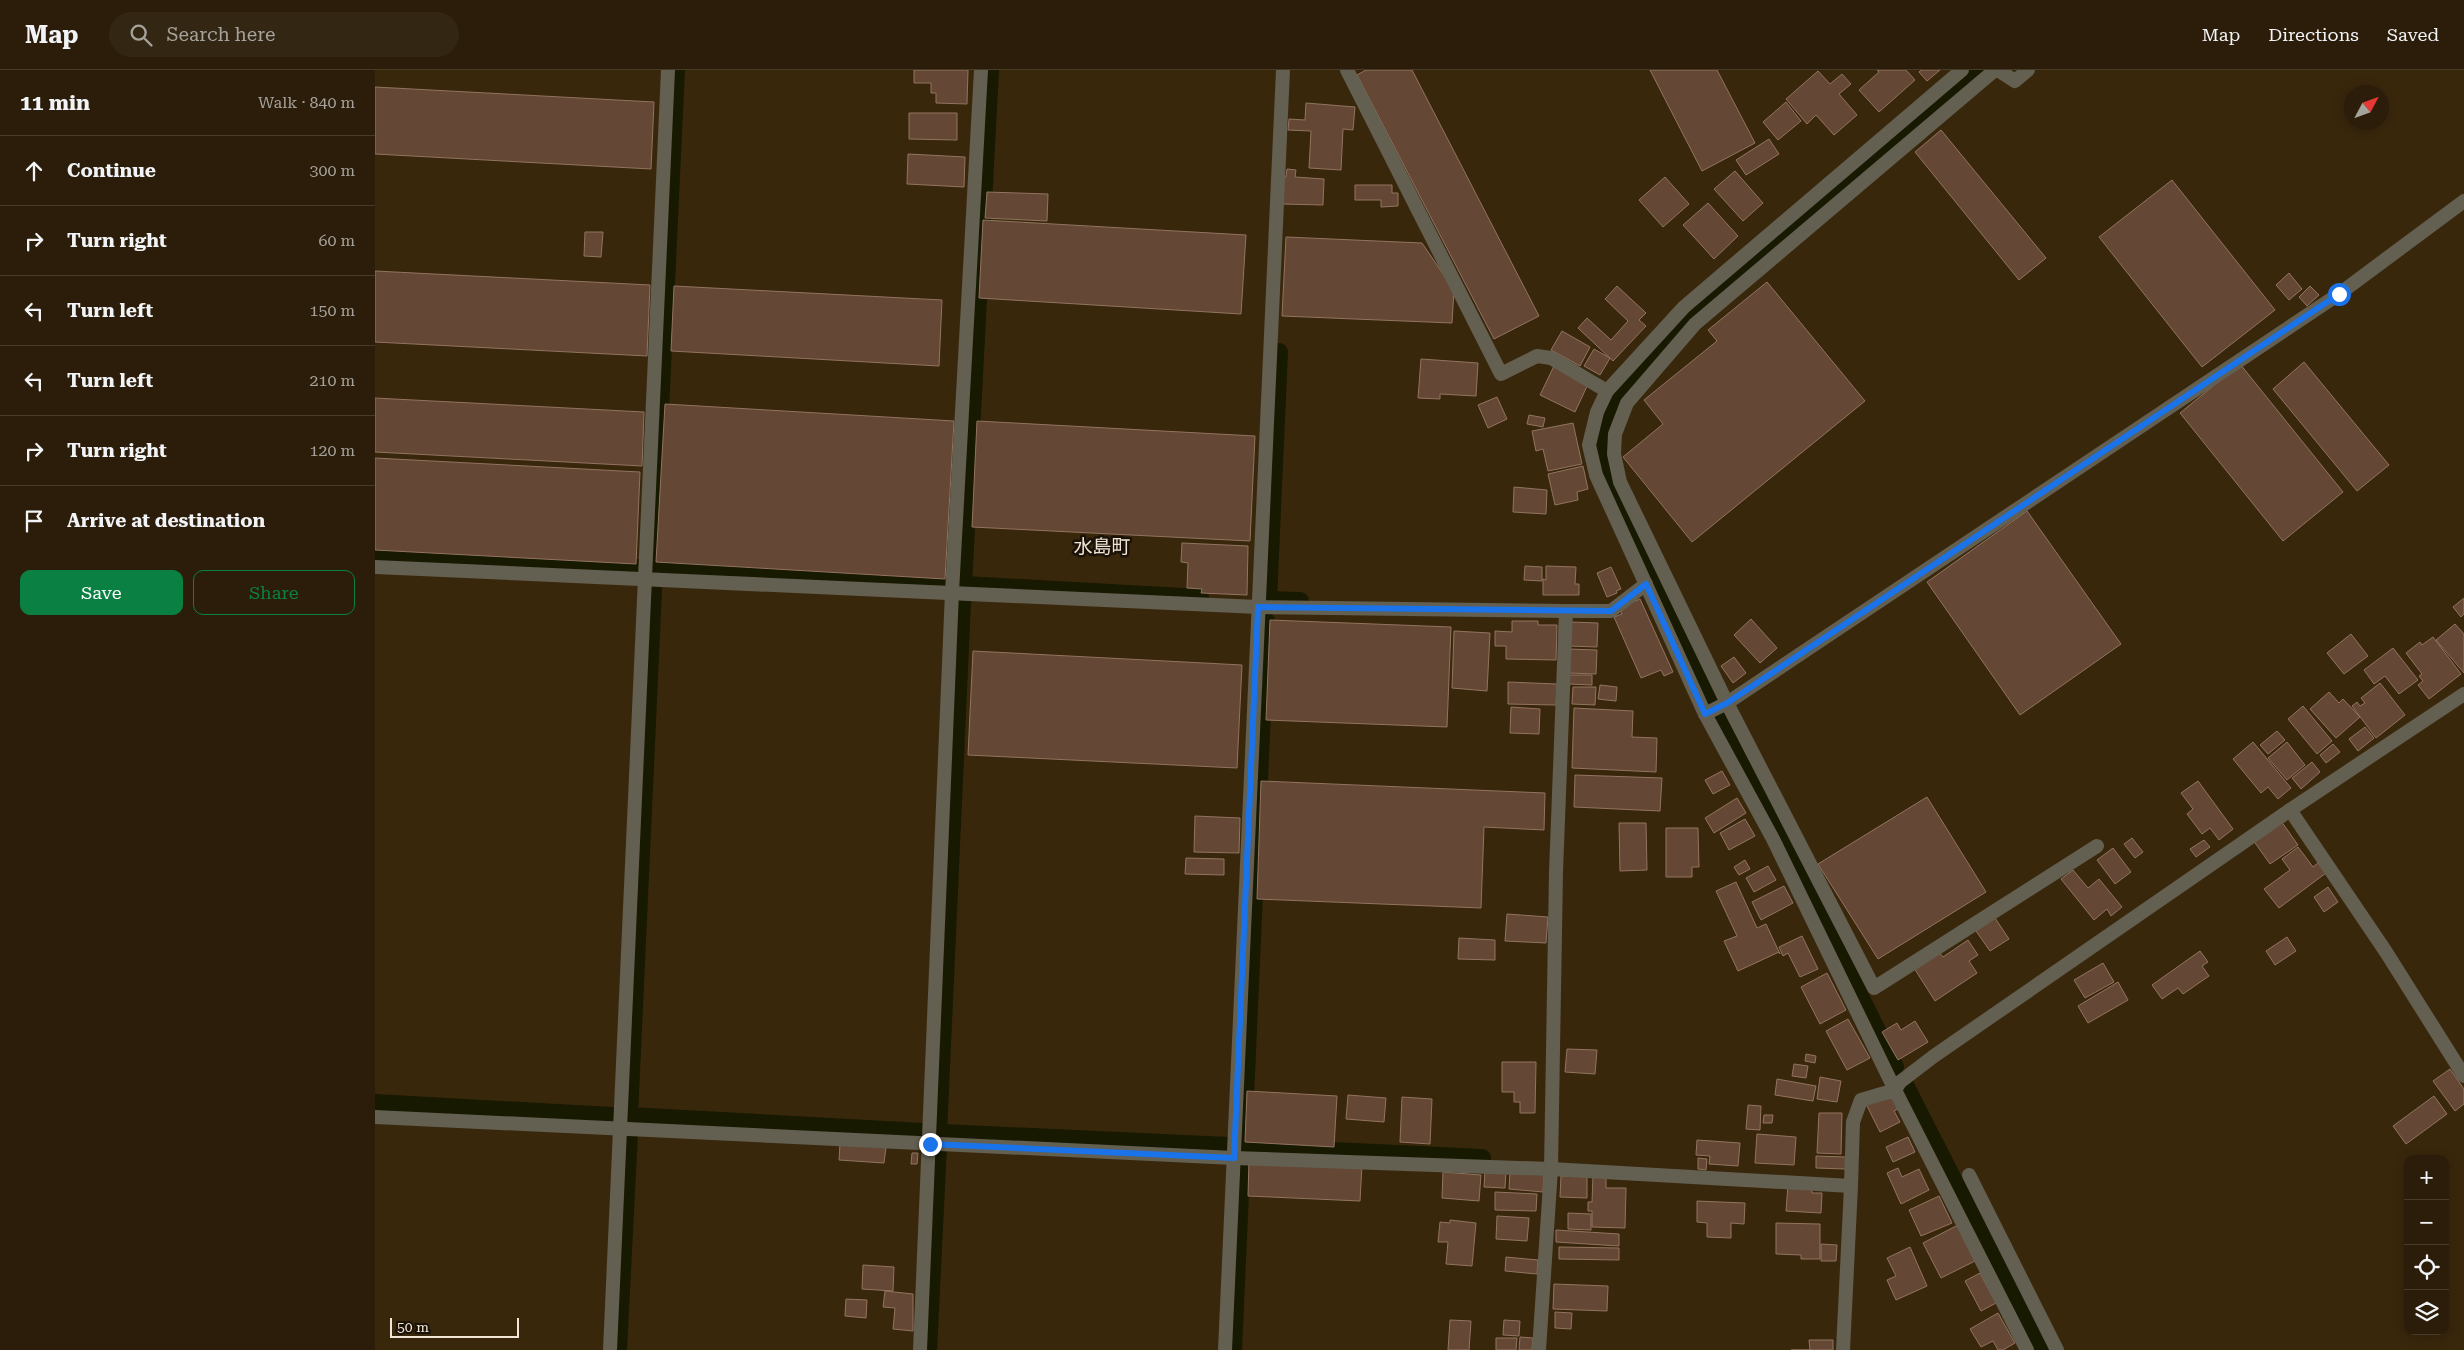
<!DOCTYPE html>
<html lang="en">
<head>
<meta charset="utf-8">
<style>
	:root { --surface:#2b1d09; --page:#332612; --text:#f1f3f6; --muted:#a6a29c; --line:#473b2a; --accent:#0b8043 }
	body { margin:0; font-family:"Roboto Serif","Noto Sans JP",serif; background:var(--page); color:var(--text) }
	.controls { position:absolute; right:15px; bottom:15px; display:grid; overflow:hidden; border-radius:10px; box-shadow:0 2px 12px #0003 }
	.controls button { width:45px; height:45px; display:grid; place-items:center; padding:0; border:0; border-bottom:1px solid var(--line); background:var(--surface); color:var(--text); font:25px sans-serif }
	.compass { position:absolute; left:1969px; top:15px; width:45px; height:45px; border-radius:50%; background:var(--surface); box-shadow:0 2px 12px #0003; rotate:49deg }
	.scale { position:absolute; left:15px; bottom:12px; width:129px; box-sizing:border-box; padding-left:5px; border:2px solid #f1e5d6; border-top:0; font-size:14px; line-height:18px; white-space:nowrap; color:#f1e5d6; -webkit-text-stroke:4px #1a1107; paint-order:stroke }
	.stop { position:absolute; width:15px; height:15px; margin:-11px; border:4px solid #1a73e8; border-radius:50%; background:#fff }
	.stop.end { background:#1a73e8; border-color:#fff; box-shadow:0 1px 5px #0008 }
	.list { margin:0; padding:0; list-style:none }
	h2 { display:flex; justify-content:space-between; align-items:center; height:65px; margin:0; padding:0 20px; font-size:21px }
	h2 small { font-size:16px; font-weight:400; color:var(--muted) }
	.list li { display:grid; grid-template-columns:32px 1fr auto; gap:15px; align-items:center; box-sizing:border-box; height:70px; padding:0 20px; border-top:1px solid var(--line) }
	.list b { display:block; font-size:19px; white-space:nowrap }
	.list em { font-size:16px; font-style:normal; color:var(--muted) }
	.actions { display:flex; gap:10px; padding:15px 20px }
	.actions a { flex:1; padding:11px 0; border:1px solid var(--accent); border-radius:10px; text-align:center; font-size:18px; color:var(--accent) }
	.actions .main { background:var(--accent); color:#fff }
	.icon { flex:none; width:28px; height:28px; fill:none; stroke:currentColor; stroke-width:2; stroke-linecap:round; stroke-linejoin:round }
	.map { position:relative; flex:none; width:2089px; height:1280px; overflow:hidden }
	header { display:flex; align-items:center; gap:30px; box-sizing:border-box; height:70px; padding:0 25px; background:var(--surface); border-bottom:1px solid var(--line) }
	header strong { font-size:24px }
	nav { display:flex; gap:28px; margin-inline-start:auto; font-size:18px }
	.search { width:350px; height:45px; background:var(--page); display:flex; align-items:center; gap:12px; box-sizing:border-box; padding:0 18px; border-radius:28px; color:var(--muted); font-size:19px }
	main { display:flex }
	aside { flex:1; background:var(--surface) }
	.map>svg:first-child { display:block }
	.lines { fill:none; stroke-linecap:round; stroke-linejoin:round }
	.canal { stroke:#171900; stroke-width:18 }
	.building { fill:#644735; stroke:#927460 }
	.minor { stroke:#635f51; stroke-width:14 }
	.route { stroke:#1a73e8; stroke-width:6 }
	.labels { text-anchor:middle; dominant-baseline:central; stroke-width:5; stroke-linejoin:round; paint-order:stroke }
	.quarter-label { font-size:19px; fill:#f1e5d6; stroke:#1a1107 }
</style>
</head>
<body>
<header>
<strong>Map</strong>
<div class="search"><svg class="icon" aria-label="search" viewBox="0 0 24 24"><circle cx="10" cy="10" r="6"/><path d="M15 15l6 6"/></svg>Search here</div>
<nav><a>Map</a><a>Directions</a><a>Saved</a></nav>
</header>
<main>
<aside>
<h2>11 min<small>Walk · 840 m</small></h2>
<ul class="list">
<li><svg class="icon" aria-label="ahead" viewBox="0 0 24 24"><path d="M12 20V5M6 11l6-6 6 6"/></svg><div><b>Continue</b></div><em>300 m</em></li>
<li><svg class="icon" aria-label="right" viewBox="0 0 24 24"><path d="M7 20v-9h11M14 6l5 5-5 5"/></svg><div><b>Turn right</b></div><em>60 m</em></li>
<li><svg class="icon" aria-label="left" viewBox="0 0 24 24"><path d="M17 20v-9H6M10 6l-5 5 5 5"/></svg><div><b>Turn left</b></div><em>150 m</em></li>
<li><svg class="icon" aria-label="left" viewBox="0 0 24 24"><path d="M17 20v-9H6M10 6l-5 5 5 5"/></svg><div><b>Turn left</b></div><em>210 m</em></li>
<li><svg class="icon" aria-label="right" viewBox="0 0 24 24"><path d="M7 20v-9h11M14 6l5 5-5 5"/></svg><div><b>Turn right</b></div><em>120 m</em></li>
<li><svg class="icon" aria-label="arrive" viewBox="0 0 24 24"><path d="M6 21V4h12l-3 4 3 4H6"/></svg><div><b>Arrive at destination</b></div></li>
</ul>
<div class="actions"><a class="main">Save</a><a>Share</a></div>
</aside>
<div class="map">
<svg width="2089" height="1280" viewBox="0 0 2089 1280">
	<rect width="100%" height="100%" fill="#39270c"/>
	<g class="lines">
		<g class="canal">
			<polyline points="904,282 893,530 925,531"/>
			<polyline points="0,485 264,498"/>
			<polyline points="278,489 301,0"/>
			<polyline points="281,498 566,514"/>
			<polyline points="588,515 615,0"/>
			<polyline points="590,515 825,528"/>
			<polyline points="278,520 254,1046 547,1062"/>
			<polyline points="1520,997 1233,416 1226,390 1230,349 1239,331 1314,242 1601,0"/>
			<polyline points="1529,1013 1665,1280"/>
			<polyline points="0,1033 237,1046"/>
			<polyline points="563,1063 587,532"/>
			<polyline points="567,1063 854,1076"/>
			<polyline points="868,1073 891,551"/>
			<polyline points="872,1077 1107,1088"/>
			<polyline points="243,1280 254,1063"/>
			<polyline points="553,1280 563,1077"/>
			<polyline points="858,1280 866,1100"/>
		</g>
	</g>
	<g class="building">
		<polygon points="539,0 593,0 592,34 561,33 561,23 556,23 556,13 539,13"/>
		<polygon points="991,0 1037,0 1164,246 1119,269 982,5"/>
		<polygon points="1275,0 1342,0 1380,73 1327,101"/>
		<polygon points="1502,0 1531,0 1540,10 1504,42 1484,20 1504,2"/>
		<polygon points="1546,0 1565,0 1552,11 1544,2"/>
		<polygon points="1443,1 1455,14 1467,4 1476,14 1464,24 1482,45 1459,65 1441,45 1432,54 1411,29"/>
		<polygon points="0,17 279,32 276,99 0,84"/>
		<polygon points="1411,32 1426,51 1403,70 1388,52"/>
		<polygon points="931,33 980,37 978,60 968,59 966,100 934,98 936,61 913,60 914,49 930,50"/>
		<polygon points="534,43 582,43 582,70 534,69"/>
		<polygon points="1566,60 1671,188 1644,210 1540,82"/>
		<polygon points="1394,69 1404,84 1371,105 1361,90"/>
		<polygon points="533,84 590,87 589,117 532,114"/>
		<polygon points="912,99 921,100 920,107 949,109 948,135 907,134 908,107 911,107"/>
		<polygon points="1360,101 1388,133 1368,151 1339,119"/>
		<polygon points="1290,107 1314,134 1288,157 1264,130"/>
		<polygon points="1797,110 1900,240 1827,297 1724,167"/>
		<polygon points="980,115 1017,115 1017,123 1023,123 1023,136 1006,137 1006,130 980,130"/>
		<polygon points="612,122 673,124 672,151 610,148"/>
		<polygon points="1333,133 1363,166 1339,189 1308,155"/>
		<polygon points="608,150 871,165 866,244 604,228"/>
		<polygon points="210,162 228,162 226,187 209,186"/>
		<polygon points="911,167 1047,173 1079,220 1077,253 907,246"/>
		<polygon points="0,201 275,215 272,286 0,272"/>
		<polygon points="1914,203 1927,219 1914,230 1901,215"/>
		<polygon points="1392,212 1490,331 1317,472 1248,387 1288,354 1269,330 1342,271 1333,260"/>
		<polygon points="299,216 567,230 564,296 296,281"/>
		<polygon points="1242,216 1271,243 1264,250 1271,256 1238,291 1203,258 1212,248 1236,270 1253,251 1230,229"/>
		<polygon points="1935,216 1944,225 1932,236 1924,227"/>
		<polygon points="1187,261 1215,277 1205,296 1176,280"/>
		<polygon points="1219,279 1235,288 1225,305 1209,296"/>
		<polygon points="1046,289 1103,293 1101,326 1065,324 1065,329 1043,328"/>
		<polygon points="1929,292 2014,395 1982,421 1898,319"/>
		<polygon points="1865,294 1968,422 1908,471 1805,343"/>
		<polygon points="1179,296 1214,312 1200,342 1165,325"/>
		<polygon points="1122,327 1132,349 1113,358 1103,335"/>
		<polygon points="0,328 269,342 267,396 0,382"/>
		<polygon points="290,334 579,351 570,509 281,492"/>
		<polygon points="1154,345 1170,348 1168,357 1152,354"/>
		<polygon points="602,351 880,366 875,471 597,457"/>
		<polygon points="1198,353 1207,394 1173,401 1168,379 1161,381 1157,361"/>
		<polygon points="0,388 265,402 261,494 0,480"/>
		<polygon points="1208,396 1213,419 1202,422 1203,430 1180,435 1173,404"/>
		<polygon points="1139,417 1172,420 1171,444 1138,442"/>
		<polygon points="1652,441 1746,574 1645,645 1552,512"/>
		<polygon points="807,473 873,476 872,525 826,523 827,519 812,518 813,493 806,492"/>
		<polygon points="1150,496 1167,497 1167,511 1149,510"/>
		<polygon points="1171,496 1201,497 1200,514 1204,514 1204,525 1168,525 1168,509 1171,510"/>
		<polygon points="1236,497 1246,519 1241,521 1242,523 1232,527 1222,503"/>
		<polygon points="2089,528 2089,544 2086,547 2078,537"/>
		<polygon points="1265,529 1298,602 1289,606 1286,600 1266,608 1239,547 1247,544 1244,538"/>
		<polygon points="1376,549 1402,578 1385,593 1359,565"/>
		<polygon points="895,550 1076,557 1072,657 891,650"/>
		<polygon points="1137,551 1163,551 1163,555 1182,555 1181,590 1131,589 1131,576 1120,576 1120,561 1137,562"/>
		<polygon points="1195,552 1223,553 1222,577 1194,576"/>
		<polygon points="2080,554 2089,564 2089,603 2061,570"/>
		<polygon points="1079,561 1115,563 1112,621 1077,618"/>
		<polygon points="1976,564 1993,586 1969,604 1952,583"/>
		<polygon points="2058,567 2086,604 2054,629 2043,615 2048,611 2044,606 2047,604 2031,583 2045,572 2047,575"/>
		<polygon points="2018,578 2043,610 2024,624 2010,606 1999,614 1989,600"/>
		<polygon points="1193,579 1222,580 1221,604 1193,603"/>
		<polygon points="598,581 867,595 862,698 593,685"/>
		<polygon points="1359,587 1371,603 1358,613 1346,596"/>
		<polygon points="1194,605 1217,605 1217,615 1194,614"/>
		<polygon points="1133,612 1182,614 1181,635 1133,634"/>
		<polygon points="2005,613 2030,645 2001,668 1977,636 1982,632 1985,636 1990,633 1986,628"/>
		<polygon points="1225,615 1242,617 1241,631 1223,629"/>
		<polygon points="1198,617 1221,617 1220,635 1197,634"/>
		<polygon points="1954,622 1964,633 1968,629 1985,647 1961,668 1935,639"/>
		<polygon points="1928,636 1957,671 1942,684 1913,649"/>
		<polygon points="1136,637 1165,639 1164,664 1135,663"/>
		<polygon points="1199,638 1258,641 1257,667 1282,668 1281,702 1197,698"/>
		<polygon points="1990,657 1999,668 1983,681 1974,669"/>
		<polygon points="1902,661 1910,670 1893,684 1885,675"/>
		<polygon points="1878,672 1916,718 1903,729 1893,717 1886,723 1858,689"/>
		<polygon points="1912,672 1930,695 1912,710 1893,688"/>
		<polygon points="1958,674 1965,682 1951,693 1945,685"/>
		<polygon points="1937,692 1945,702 1926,719 1917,708"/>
		<polygon points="1347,701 1355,715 1338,724 1330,710"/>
		<polygon points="1200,705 1287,708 1285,741 1199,737"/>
		<polygon points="886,711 1170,723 1169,760 1109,757 1106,838 882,829"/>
		<polygon points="1823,711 1858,759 1844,770 1835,758 1827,764 1812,744 1818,739 1806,723"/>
		<polygon points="1552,727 1611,822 1503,889 1443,794"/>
		<polygon points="1362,728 1371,743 1339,763 1330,748"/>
		<polygon points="820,746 865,748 864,783 819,782"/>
		<polygon points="1370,749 1380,766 1354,780 1345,763"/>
		<polygon points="1906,751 1923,775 1895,794 1878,770"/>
		<polygon points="1244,753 1271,753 1272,800 1245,801"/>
		<polygon points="1291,758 1323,758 1324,797 1317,797 1317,807 1291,807"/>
		<polygon points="1757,768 1768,782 1760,788 1749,774"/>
		<polygon points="1829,770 1835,777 1821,787 1815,779"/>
		<polygon points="1923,777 1938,797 1943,793 1951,803 1904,838 1889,819 1915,800 1907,789"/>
		<polygon points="1738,778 1756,802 1740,814 1722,790"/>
		<polygon points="811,788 849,789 849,805 810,804"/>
		<polygon points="1370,790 1375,799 1364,805 1359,797"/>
		<polygon points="1393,796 1401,810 1379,822 1371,808"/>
		<polygon points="1698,800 1713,818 1724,809 1747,837 1736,846 1732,839 1719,850 1686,809"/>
		<polygon points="1361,812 1382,858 1391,854 1405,884 1404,882 1363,901 1349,871 1362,866 1341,821"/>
		<polygon points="1409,816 1418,833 1386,850 1377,832"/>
		<polygon points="1953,817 1963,832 1949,842 1939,827"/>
		<polygon points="1132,844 1173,847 1171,873 1130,871"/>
		<polygon points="1620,848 1634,869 1615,881 1601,861"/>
		<polygon points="1427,866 1443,899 1425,907 1413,883 1408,886 1404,877"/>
		<polygon points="1912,867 1921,881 1900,895 1891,881"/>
		<polygon points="1084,868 1120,870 1120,890 1083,889"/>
		<polygon points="1593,870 1603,885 1594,891 1602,903 1560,931 1539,898 1564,882 1568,887"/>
		<polygon points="1825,881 1833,892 1827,896 1834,906 1808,924 1803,918 1787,929 1777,915"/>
		<polygon points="1728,893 1739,912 1710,928 1699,910"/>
		<polygon points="1452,903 1471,940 1445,954 1426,917"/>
		<polygon points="1743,912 1753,930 1713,953 1703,936"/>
		<polygon points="1473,949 1495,988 1472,1000 1451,961"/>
		<polygon points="1540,951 1553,972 1523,990 1507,962 1522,953 1526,960"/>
		<polygon points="1192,979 1222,980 1220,1004 1190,1002"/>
		<polygon points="1431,984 1441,986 1440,993 1430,991"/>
		<polygon points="1127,992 1161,992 1160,1043 1145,1043 1145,1032 1139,1032 1139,1022 1127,1022"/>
		<polygon points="1419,994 1433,996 1431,1008 1417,1006"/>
		<polygon points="2075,999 2089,1019 2089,1034 2080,1041 2058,1011"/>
		<polygon points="1445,1007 1466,1011 1462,1032 1442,1029"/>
		<polygon points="1402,1009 1441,1016 1438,1031 1400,1025"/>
		<polygon points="872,1021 962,1026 959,1077 870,1072"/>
		<polygon points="1512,1024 1515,1029 1519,1027 1525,1038 1519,1041 1525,1052 1505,1062 1491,1034"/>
		<polygon points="973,1025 1011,1028 1009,1052 971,1049"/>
		<polygon points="2059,1026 2072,1044 2031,1074 2018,1056"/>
		<polygon points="1027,1027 1057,1029 1055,1074 1025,1072"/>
		<polygon points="1373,1035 1386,1036 1385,1060 1371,1059"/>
		<polygon points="1444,1043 1467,1043 1466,1084 1442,1083"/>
		<polygon points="1389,1045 1398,1045 1397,1053 1388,1053"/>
		<polygon points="1382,1064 1421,1067 1419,1095 1380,1093"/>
		<polygon points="1533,1067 1540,1082 1518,1092 1511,1077"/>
		<polygon points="1322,1070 1365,1073 1363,1096 1334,1094 1335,1086 1321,1085"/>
		<polygon points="465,1074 511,1077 509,1093 464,1090"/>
		<polygon points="537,1083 543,1083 542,1094 536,1094"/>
		<polygon points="1441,1086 1471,1087 1471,1099 1441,1098"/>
		<polygon points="1323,1088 1332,1089 1331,1100 1323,1099"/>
		<polygon points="874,1090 987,1095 985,1131 873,1126"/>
		<polygon points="1523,1098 1527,1107 1544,1099 1554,1120 1526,1134 1512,1103"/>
		<polygon points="1110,1100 1131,1101 1130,1118 1109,1117"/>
		<polygon points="1135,1101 1169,1103 1168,1122 1134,1119"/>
		<polygon points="1068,1102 1106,1105 1104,1131 1067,1128"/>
		<polygon points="1186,1106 1212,1107 1212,1128 1185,1127"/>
		<polygon points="1218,1106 1231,1106 1231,1118 1251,1118 1250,1158 1217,1157 1217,1141 1213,1141 1213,1132 1217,1132"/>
		<polygon points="1413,1115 1437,1117 1437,1123 1447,1123 1446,1143 1411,1141"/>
		<polygon points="1120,1122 1162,1124 1161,1141 1120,1140"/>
		<polygon points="1564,1126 1577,1153 1546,1166 1534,1140"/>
		<polygon points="1322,1131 1370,1133 1369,1154 1356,1153 1356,1168 1332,1167 1332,1153 1322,1152"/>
		<polygon points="1193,1143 1216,1144 1216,1160 1193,1159"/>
		<polygon points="1122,1146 1154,1148 1152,1171 1121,1169"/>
		<polygon points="1075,1150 1101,1153 1097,1196 1071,1194 1073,1172 1063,1172 1065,1152 1075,1153"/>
		<polygon points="1401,1153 1445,1154 1445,1189 1426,1189 1426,1185 1401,1184"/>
		<polygon points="1583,1155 1600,1191 1566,1208 1548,1173"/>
		<polygon points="1181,1160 1244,1164 1244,1176 1181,1172"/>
		<polygon points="1446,1174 1462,1175 1461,1191 1446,1191"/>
		<polygon points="1184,1177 1244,1178 1244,1190 1184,1189"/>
		<polygon points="1535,1177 1552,1216 1521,1230 1512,1210 1521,1206 1512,1188"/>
		<polygon points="1131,1187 1163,1190 1162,1204 1130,1201"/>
		<polygon points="488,1195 519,1197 518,1221 487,1219"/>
		<polygon points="1605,1203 1621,1233 1606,1241 1590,1211"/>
		<polygon points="1179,1214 1233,1216 1232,1241 1178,1239"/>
		<polygon points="510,1221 538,1224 538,1261 518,1259 520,1238 508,1237"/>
		<polygon points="471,1229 492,1230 491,1248 470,1246"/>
		<polygon points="1180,1242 1197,1243 1196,1259 1180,1258"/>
		<polygon points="1623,1243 1640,1273 1628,1280 1623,1280 1618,1271 1606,1277 1595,1259"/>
		<polygon points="1075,1250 1096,1251 1094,1280 1073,1280"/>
		<polygon points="1129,1250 1145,1251 1144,1266 1128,1265"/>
		<polygon points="1145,1267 1158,1268 1157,1280 1144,1280"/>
		<polygon points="1121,1268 1142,1268 1141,1280 1121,1280"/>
		<polygon points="1434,1270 1458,1270 1458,1280 1416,1280 1435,1280"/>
	</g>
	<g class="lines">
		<g class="minor">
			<polyline points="972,0 1126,304 1162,286 1176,288 1232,321"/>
			<polyline points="1587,0 1309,237 1232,321 1222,342 1214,375 1221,405 1330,644 1398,769 1520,1020 1652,1280"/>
			<polyline points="1620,0 1320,254 1252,333 1240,364 1239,384 1245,412 1352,633 1499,918 1722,776"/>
			<polyline points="1623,0 1640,11 1653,0"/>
			<polyline points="0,497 883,537 1191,541 1236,541 1271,514"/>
			<polyline points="1330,644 1352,633 1964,224 2089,131"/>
			<polyline points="1915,740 2011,882 2089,1006"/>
			<polyline points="0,1047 859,1088 1176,1099 1476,1116 1478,1052 1486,1030 1520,1020 1525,1012 1559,986 1915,740 2089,624"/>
			<polyline points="1594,1105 1682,1280"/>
			<polyline points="235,1280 293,0"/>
			<polyline points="545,1280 577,522 606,0"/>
			<polyline points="850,1280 908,0"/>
			<polyline points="1164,1280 1176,1099 1181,802 1191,541"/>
			<polyline points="1468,1280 1476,1116"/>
		</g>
	</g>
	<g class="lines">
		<polyline class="route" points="555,1074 859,1088 883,537 1236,541 1271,514 1330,644 1352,633 1964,224"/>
	</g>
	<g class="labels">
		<g class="quarter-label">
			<text x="727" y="476">水島町</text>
		</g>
	</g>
</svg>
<div class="controls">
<button>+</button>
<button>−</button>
<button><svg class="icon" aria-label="locate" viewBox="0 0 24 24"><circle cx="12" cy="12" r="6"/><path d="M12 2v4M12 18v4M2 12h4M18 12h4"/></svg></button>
<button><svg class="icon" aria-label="layers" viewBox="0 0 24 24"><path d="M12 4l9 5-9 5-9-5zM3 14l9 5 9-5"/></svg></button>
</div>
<svg class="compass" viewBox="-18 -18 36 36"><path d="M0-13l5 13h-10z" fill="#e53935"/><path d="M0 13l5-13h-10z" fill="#a6a29c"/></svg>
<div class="scale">50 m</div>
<div class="stop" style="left:1964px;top:224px"></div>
<div class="stop end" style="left:555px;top:1074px"></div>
</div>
</main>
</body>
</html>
